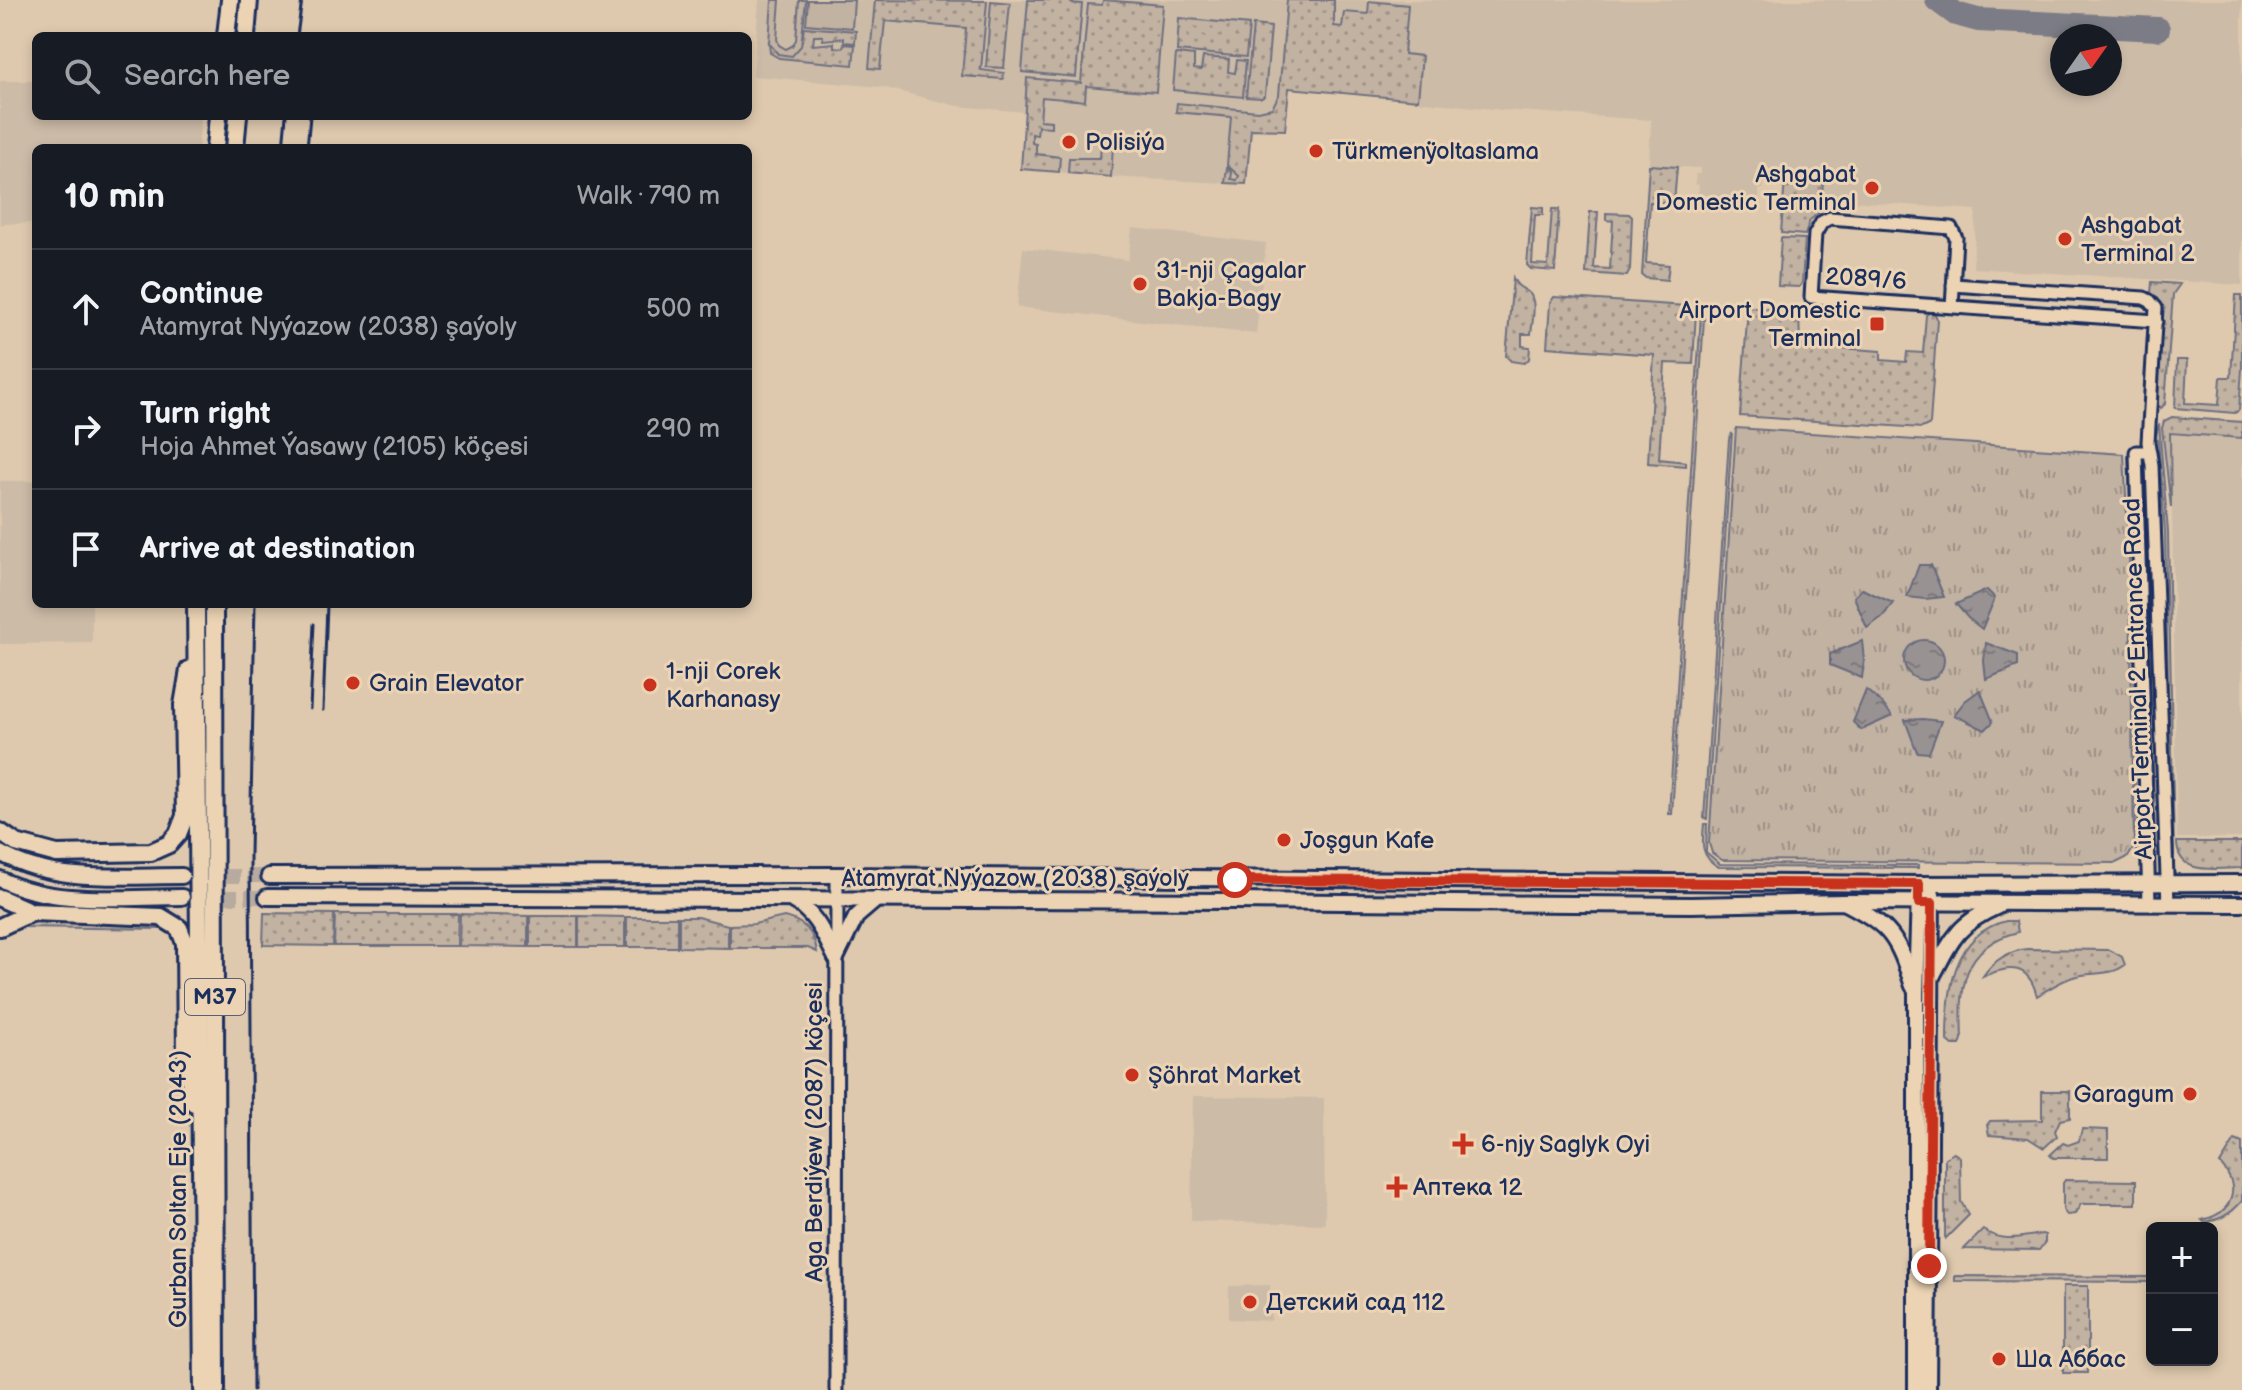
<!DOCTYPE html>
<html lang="en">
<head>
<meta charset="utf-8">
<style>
	:root { --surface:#171b24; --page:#242831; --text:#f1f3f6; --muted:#9ea1a6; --line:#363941 }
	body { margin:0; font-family:"Balsamiq Sans",sans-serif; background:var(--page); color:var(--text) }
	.controls { position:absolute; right:24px; bottom:24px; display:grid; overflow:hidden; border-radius:12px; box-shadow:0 4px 12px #0003 }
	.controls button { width:72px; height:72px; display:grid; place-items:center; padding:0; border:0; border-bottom:2px solid var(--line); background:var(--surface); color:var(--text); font:40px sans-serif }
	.compass { position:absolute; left:2050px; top:24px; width:72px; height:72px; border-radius:50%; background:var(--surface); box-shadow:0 4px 12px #0003; rotate:56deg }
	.stop { position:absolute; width:24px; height:24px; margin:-18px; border:6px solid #c8321e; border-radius:50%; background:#fff }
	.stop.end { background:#c8321e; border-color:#fff; box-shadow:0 2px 8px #0008 }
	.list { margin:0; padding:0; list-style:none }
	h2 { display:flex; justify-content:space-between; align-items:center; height:104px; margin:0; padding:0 32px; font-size:34px }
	h2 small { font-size:26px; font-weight:400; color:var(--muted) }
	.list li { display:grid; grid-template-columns:52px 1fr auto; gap:24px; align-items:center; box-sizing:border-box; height:120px; padding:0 32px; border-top:2px solid var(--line) }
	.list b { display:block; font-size:30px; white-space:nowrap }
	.list p { margin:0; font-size:26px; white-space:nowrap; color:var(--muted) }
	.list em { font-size:26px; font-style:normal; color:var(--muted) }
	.icon { flex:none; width:44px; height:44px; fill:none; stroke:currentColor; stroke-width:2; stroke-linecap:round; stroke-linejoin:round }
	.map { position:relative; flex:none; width:2242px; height:1390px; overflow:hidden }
	.search { position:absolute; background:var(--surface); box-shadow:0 4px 12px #0003; left:32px; top:32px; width:720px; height:88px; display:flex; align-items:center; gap:20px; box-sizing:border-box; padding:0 28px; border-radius:12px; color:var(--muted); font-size:30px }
	.panel { position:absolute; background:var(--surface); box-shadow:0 4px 12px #0003; left:32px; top:144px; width:720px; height:464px; border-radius:12px }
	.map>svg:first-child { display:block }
	.built { fill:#ccbba7; fill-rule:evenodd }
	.grass { fill:url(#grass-dots); stroke:#6e7080; stroke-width:2 }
	.park { fill:url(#park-tufts); stroke:#6e7080; stroke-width:2 }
	.pitch { fill:#c2b2a2; stroke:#6e7080; stroke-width:2 }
	.water { fill:url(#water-ripples); stroke:#676a7d; stroke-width:2 }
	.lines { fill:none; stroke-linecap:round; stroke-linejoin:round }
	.taxiway { stroke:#7c7c86; stroke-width:24 }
	.major-tunnel { stroke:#b7aa9e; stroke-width:14; stroke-dasharray:14 7; stroke-linecap:butt }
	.minor-casing { stroke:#1b2f5e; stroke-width:17 }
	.major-casing { stroke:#1b2f5e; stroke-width:20 }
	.highway-casing { stroke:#1b2f5e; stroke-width:22 }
	.minor { stroke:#ebd3b3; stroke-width:11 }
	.major { stroke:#ebd3b3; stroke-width:14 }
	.highway { stroke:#ebd3b3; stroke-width:16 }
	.rail { stroke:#1b2f5e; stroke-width:3 }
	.route { stroke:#c8321e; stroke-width:10 }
	.poi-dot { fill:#c8321e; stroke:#ebd3b3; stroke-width:3 }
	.labels { text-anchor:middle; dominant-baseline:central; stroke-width:6; stroke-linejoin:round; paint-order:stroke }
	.shield { fill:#ebd3b3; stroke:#596078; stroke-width:2 }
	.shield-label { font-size:22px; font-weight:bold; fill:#1b2f5e }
	.poi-label { font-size:24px; fill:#1b2f5e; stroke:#ebd3b3; text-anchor:start }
	.street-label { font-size:24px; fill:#1b2f5e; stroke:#ebd3b3 }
</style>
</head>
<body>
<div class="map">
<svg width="2242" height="1390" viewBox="0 0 2242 1390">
	<defs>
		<pattern id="grass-dots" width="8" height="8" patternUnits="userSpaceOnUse" patternTransform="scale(2)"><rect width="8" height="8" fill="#c2b2a2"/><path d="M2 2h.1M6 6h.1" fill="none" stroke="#9d9187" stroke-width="1.8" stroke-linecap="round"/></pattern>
		<pattern id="park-tufts" width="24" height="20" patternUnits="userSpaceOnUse" patternTransform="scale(2)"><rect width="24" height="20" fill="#c2b2a2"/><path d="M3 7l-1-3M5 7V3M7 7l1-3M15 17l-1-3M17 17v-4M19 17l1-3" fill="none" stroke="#9d9187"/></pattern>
		<pattern id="water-ripples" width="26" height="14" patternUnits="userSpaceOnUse" patternTransform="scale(2)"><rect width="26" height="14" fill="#999292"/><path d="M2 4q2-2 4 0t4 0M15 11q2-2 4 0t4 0" fill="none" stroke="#7c787a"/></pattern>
	</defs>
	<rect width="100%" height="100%" fill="#dec9ae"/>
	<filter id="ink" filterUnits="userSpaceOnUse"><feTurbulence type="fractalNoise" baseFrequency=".0125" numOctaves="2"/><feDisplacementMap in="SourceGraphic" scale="16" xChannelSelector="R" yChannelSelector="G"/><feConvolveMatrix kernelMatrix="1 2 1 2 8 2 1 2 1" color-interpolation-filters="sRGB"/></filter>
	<g filter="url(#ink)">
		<g class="built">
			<path d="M759,0H2242V285L1973,268L1976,210L1823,199L1824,177L1761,172L1760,178H1764L1763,189H1759V197H1735L1734,200L1698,193L1699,185L1695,184L1696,174H1700V168L1649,165L1651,120L1503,110L1289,88L1285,130L1251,129L1246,184L1128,178L1021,169L1025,112L957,106L882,87L753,76ZM2062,36H2110V84H2062Z"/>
			<polygon points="0,81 36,81 36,116 201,116 198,148 36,148 36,223 0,224"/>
			<polygon points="1132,228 1266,243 1256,334 1017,307 1023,248 1128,260"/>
			<polygon points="2171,434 2242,438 2242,838 2177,838"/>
			<polygon points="0,481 36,481 36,604 92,604 92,643 0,644"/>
			<polygon points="1193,1096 1324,1098 1325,1224 1191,1221"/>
			<polygon points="1270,1285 1271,1321 1229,1319 1229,1286"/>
		</g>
		<g class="grass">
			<polygon points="875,0 987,1 981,70 1004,73 1003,79 962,76 966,28 885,21 880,69 869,68"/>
			<polygon points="1028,0 1071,0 1071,3 1082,4 1076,77 1022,72"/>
			<polygon points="1103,0 1163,5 1156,92 1086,86 1085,101 1042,97 1040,120 1051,121 1051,127 1038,126 1037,135 1032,134 1032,143 1036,144 1036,154 1060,157 1059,172 1021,169 1027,78 1081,83 1088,4 1102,5"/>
			<polygon points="1287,0 1334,0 1334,26 1342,27 1344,12 1368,14 1369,1 1408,5 1404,54 1422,56 1418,100 1289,88 1285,130 1251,129 1246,184 1225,183 1227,167 1232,173 1231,179 1237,180 1239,176 1227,165 1231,117 1176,112 1177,103 1258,111 1272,108 1279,95"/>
			<polygon points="991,1 1010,3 1004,68 986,67"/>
			<polygon points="1179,18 1249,25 1246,57 1177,51"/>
			<polygon points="1253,25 1271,27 1265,95 1262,98 1246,97"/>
			<polygon points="804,27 856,31 855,43 844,42 844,38 823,40 823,36 814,36 813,45 834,43 834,47 843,48 844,44 855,45 853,65 779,58 770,53 769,43 778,54 802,41"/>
			<polygon points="1176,54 1194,56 1194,69 1201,70 1203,57 1229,59 1228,72 1235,73 1237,60 1246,61 1243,97 1173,90"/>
			<polygon points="1101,145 1113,146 1111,177 1068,173 1069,158 1100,158"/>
			<polygon points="1649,165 1677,167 1674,203 1650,202 1646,263 1669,265 1667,280 1646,278 1642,275"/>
			<polygon points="1785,179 1823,181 1821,211 1810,220 1805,235 1781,233"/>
			<polygon points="1532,207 1543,208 1543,215 1535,215 1532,264 1548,265 1552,209 1559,209 1555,271 1531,269 1527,265"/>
			<polygon points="1590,212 1598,212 1594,268 1610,269 1613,221 1606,220 1606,213 1629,214 1632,217 1630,270 1627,276 1586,273"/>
			<polygon points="1781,238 1805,239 1802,283 1799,287 1778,286"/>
			<path d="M1513,278C1517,287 1521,287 1528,292C1538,299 1532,323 1531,334H1522V346L1530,347L1529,359L1524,363L1511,361L1506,356Z"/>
			<polygon points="2152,282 2180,284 2173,294 2165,404 2161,408 2156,403 2162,311 2157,300 2151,294"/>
			<polygon points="2236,295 2242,295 2242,369 2239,410 2235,413 2175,408 2177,360 2187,360 2185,403 2219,405 2221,377 2231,377"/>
			<polygon points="1554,297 1686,306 1696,311 1693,364 1665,363 1659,459 1686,462 1686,466 1648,463 1654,355 1547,347 1550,303"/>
			<polygon points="1748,307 1799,311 1800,345 1881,351 1881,360 1906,362 1907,352 1923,353 1926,315 1930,312 1935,314 1937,319 1930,424 1922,428 1740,416"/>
			<polygon points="1701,313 1704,318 1672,814 1669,814"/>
			<polygon points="2172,417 2242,422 2242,438 2170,433 2171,508 2162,428 2164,421"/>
			<polygon points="2159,424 2168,532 2174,855 2171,856 2165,532 2158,440 2155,439"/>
			<polygon points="1732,433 1707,819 1704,818 1729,439"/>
			<polygon points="2128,457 2131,460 2137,577 2139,852 2136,852 2133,577"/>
			<polygon points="2143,465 2147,465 2152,547 2158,855 2154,857 2147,548"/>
			<path d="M1704,824H1707L1706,852L1720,864L1918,865V868L1719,867C1700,857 1702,843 1704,824Z"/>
			<path d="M2177,842H2242V868C2217,868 2177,877 2177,842Z"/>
			<polygon points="264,913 334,914 333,946 263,945"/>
			<polygon points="335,914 458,914 457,946 334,946"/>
			<polygon points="460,914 528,916 528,947 459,946"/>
			<rect x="530" y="916" width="48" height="31"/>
			<polygon points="579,916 625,917 625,947 579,947"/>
			<rect x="627" y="917" width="50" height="30"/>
			<polygon points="679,917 698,917 728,925 728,948 679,947"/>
			<path d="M784,917C804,921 814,932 817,952L808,948H730V925L754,924Z"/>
			<polygon points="44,920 154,923 172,932 170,934 162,929 18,927"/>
			<path d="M2006,921H2016L2018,932C1960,946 1960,990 1962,1039L1960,1045H1953L1947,1040C1947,994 1952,934 2006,921Z"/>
			<path d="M2027,949L2110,950L2122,957L2125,965C2110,977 2091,971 2073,977C2060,981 2049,989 2037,996C2028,961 2008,967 1983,976C1994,960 2008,951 2027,949Z"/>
			<polygon points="2042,1091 2070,1091 2070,1118 2060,1120 2055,1131 2057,1136 2044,1148 2028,1138 1989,1135 1987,1125 1990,1121 2042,1120"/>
			<polygon points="2082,1129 2108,1130 2108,1158 2053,1158 2050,1155 2063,1143 2068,1145 2079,1141"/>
			<path d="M2235,1140L2242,1143V1201C2232,1213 2220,1221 2204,1222L2202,1220C2233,1213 2242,1188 2220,1164Z"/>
			<polygon points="1954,1153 1960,1157 1961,1202 1969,1215 1945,1239 1945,1158"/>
			<polygon points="2065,1180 2136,1181 2136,1204 2081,1204 2075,1214 2067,1215 2063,1210 2063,1183"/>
			<path d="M1983,1230C2002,1243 2021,1237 2042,1234L2045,1235V1242L2039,1250L1964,1249Z"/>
			<polygon points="1955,1276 2152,1277 2152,1282 1955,1281"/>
			<rect x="2063" y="1286" width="25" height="87"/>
		</g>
		<polygon class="park" points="1736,428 2124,454 2130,578 2134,847 2128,857 2116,863 1722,860 1712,853 1709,843"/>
		<g class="pitch">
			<polygon points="772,0 780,0 777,39 779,45 786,49 792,46 796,40 799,0 806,0 801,46 792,56 778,54 769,43"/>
			<polygon points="808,0 854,0 852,28 806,24"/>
		</g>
		<g class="water">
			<polygon points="1919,565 1931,565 1944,597 1925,599 1907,597"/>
			<polygon points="1862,589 1893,603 1882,617 1867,628 1854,597"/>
			<polygon points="1987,590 1995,598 1982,629 1968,618 1956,604"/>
			<circle cx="1924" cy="660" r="20"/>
			<polygon points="1862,641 1864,660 1862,678 1830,665 1830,654"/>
			<polygon points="1986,643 2018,655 2018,666 1986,679 1984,661"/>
			<polygon points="1866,690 1881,702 1892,716 1861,730 1853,722"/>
			<polygon points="1980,690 1993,722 1985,730 1954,715 1965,701"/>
			<polygon points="1923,719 1941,721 1929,753 1917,752 1905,720"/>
		</g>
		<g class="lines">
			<polyline class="taxiway" points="1937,0 1956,14 1978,20 2158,29"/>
			<g class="major-tunnel">
				<polyline points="205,876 269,876"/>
				<polyline points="182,897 267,897"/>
			</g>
			<g class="minor-casing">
				<g id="minor">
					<polyline points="1953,285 2144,298 2150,301 2156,308 2148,442 2152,465 2168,904"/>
					<polyline points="1952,307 1956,238 1951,228 1830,218 1822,222 1815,234 1811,297 2156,321"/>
					<polyline points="2149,903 2136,452 2150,452"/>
					<polyline points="836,1390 837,875"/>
				</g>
			</g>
			<g class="major-casing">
				<g id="major">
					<path d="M0,853C55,884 121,876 182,876"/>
					<polyline points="269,876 837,875 1919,884 2242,883"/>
					<path d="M0,879C52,906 124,897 182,897"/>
					<polyline points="267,897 1235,901 1691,905 1844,902 2242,904"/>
					<path d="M793,901C816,913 824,935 836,958"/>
					<path d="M1846,903C1892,927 1897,937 1913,986"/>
					<polyline points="836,958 856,917 877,899"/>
					<path d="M1933,975C1952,938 1959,923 1998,906"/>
					<polyline points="1916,1390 1916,993 1919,894"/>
					<polyline points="1928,1390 1932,894"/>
				</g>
			</g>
			<g class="highway-casing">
				<g id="highway">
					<polyline points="226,36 230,0"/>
					<polyline points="246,36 249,0"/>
					<polyline points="215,148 218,116"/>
					<polyline points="235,148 238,116"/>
					<polyline points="196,604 203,1390"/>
					<polyline points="214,604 216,1390"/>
					<polyline points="0,832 16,843 57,854 151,852 169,844 178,834 185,816 183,705 189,670"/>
					<polyline points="0,898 32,912 161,917 179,928 185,943 186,1060 194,1103"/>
					<polyline points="0,927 32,912"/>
				</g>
			</g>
			<use href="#minor" class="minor"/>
			<use href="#major" class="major"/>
			<use href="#highway" class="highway"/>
			<g class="rail">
				<polyline points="310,35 311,36"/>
				<polyline points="297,36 302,0"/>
				<polyline points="283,148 286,116"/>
				<polyline points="307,148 310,116"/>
				<polyline points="310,709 314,624"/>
				<polyline points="323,710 327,604"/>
				<polyline points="253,1390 250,855 255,604"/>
			</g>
		</g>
	</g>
	<g class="lines" filter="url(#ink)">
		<polyline class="route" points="1235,880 1919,884 1919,903 1932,903 1929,1266"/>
	</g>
	<g class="poi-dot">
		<circle cx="1069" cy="142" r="8"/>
		<circle cx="1316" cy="151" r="8"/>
		<circle cx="1872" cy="188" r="8"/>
		<circle cx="2065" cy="239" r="8"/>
		<circle cx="1140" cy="284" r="8"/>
		<rect x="1869" y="316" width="16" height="16" rx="4"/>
		<circle cx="353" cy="683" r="8"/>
		<circle cx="650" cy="685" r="8"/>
		<circle cx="1284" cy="840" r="8"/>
		<circle cx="1132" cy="1075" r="8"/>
		<circle cx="2190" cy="1094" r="8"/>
		<path d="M1459 1132h8v8h8v8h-8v8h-8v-8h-8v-8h8z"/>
		<path d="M1393 1175h8v8h8v8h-8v8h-8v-8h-8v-8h8z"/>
		<circle cx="1250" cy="1302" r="8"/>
		<circle cx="1999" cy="1359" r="8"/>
	</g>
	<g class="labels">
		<rect class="shield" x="185" y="979" width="60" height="36" rx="6"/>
		<g class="shield-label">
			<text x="215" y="997">M37</text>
		</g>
		<g class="poi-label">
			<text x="1085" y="142">Polisiýa</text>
			<text x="1332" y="151">Türkmenÿoltaslama</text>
			<text x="1856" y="174" text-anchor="end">Ashgabat<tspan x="1856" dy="28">Domestic Terminal</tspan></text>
			<text x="2081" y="225">Ashgabat<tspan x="2081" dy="28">Terminal 2</tspan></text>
			<text x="1156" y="270">31-nji Çagalar<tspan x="1156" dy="28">Bakja-Bagy</tspan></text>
			<text x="1861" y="310" text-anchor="end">Airport Domestic<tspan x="1861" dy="28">Terminal</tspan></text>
			<text x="666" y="671">1-nji Corek<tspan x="666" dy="28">Karhanasy</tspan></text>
			<text x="369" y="683">Grain Elevator</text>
			<text x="1300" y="840">Joşgun Kafe</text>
			<text x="1148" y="1075">Şöhrat Market</text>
			<text x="2174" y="1094" text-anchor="end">Garagum</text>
			<text x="1481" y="1144">6-njy Saglyk Oyi</text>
			<text x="1413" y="1187">Аптека 12</text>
			<text x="1266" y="1302">Детский сад 112</text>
			<text x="2015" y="1359">Ша Аббас</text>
		</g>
		<g class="street-label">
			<text transform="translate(1866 279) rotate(4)">2089/6</text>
			<text transform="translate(2138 679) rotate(-92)">Airport Terminal 2 Entrance Road</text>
			<text x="1015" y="878">Atamyrat Nyýazow (2038) şaýoly</text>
			<text transform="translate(814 1132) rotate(-90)">Aga Berdiýew (2087) köçesi</text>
			<text transform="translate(178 1189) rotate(-90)">Gurban Soltan Eje (2043)</text>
		</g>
	</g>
</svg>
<div class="controls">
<button>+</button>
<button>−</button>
</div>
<svg class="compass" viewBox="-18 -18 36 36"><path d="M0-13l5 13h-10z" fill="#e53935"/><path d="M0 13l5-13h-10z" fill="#9ea1a6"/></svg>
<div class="stop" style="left:1235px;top:880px"></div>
<div class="stop end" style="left:1929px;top:1266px"></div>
<div class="search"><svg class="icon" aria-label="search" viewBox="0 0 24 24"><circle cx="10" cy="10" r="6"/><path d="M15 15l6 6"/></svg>Search here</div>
<section class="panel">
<h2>10 min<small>Walk · 790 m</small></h2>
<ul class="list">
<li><svg class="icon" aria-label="ahead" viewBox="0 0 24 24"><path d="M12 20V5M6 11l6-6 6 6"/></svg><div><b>Continue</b><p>Atamyrat Nyýazow (2038) şaýoly</p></div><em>500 m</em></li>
<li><svg class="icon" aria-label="right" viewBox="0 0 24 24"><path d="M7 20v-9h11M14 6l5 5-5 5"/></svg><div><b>Turn right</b><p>Hoja Ahmet Ýasawy (2105) köçesi</p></div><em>290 m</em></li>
<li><svg class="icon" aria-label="arrive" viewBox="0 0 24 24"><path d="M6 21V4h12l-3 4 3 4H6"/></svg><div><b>Arrive at destination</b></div></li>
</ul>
</section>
</div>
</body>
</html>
